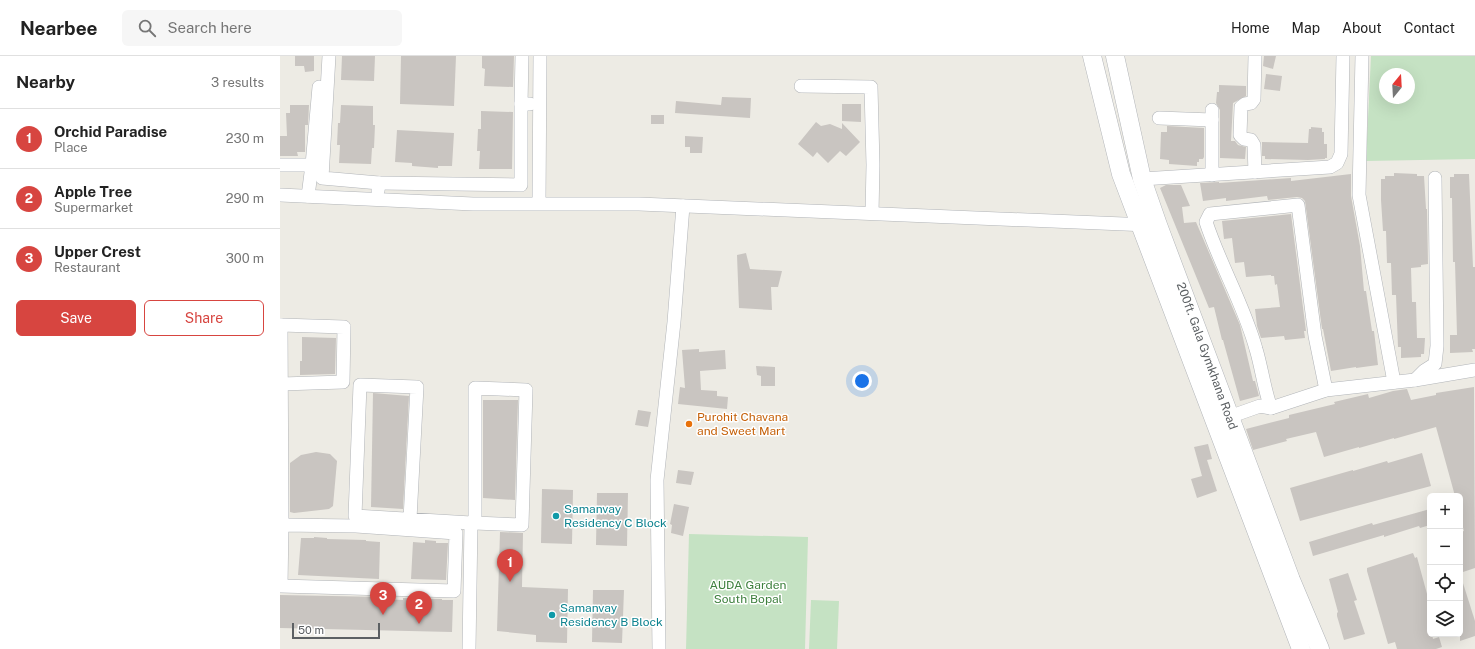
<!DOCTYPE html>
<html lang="en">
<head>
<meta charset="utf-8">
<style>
	:root { --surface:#fff; --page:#f6f6f6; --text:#222; --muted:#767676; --line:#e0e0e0; --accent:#d74540 }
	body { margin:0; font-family:"Public Sans",sans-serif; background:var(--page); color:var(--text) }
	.controls { position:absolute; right:12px; bottom:12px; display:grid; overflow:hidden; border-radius:6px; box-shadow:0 4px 16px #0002 }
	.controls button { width:36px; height:36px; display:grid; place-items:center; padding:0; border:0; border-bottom:1px solid var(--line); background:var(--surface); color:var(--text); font:20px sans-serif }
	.compass { position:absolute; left:1099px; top:12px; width:36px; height:36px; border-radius:50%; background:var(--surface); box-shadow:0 4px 16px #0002; rotate:18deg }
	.scale { position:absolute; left:12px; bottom:10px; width:88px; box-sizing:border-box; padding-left:4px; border:2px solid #5c6063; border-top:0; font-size:11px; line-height:14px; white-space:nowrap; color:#5c6063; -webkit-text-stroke:3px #fff; paint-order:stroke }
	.you { position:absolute; left:582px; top:325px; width:14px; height:14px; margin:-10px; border:3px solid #fff; border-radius:50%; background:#1a73e8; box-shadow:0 0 0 6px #1a73e833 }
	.badge { display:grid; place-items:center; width:26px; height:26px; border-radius:50%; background:var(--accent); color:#fff; font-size:13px; font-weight:700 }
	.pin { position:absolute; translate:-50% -33px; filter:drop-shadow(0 1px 2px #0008) }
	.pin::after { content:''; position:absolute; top:21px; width:14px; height:12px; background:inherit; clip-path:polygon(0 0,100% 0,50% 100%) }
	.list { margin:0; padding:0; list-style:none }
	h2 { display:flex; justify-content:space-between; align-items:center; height:52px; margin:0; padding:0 16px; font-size:17px }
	h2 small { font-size:13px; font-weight:400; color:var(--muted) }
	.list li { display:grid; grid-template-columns:26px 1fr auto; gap:12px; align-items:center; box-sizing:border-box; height:60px; padding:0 16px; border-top:1px solid var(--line) }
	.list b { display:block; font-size:15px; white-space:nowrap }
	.list p { margin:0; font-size:13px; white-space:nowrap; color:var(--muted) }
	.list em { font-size:13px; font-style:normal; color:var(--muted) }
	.actions { display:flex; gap:8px; padding:12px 16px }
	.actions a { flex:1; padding:9px 0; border:1px solid var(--accent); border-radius:6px; text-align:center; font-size:14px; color:var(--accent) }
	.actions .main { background:var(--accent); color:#fff }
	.icon { flex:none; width:22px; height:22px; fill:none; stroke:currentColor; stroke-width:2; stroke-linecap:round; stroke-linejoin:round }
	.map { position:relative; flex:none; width:1195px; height:593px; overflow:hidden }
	header { display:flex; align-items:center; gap:24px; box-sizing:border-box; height:56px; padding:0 20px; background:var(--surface); border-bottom:1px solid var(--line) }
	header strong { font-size:19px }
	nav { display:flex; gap:22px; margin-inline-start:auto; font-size:14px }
	.search { width:280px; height:36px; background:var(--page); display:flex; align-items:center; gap:10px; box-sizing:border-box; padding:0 14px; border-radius:6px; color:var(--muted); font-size:15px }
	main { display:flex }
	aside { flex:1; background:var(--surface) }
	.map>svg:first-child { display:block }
	.green { fill:#c5e2c3; fill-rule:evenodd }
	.building { fill:#c9c5c1 }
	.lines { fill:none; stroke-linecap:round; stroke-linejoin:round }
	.street-casing { stroke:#b1b4b8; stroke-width:14 }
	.secondary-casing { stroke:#b1b4b8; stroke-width:19 }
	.street { stroke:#fff; stroke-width:13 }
	.secondary { stroke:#fff; stroke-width:18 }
	.food-dot { fill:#e8710a; stroke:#fff; stroke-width:1.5 }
	.culture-dot { fill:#0f9aa8; stroke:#fff; stroke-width:1.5 }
	.labels { text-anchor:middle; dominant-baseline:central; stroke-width:3; stroke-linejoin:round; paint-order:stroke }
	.street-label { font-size:12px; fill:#5c6063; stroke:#fff }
	.food-label { font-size:12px; fill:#c56008; stroke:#fff; text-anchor:start }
	.culture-label { font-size:12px; fill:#0d838f; stroke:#fff; text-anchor:start }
	.park-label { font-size:12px; fill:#3e803e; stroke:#fff }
</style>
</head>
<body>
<header>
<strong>Nearbee</strong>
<div class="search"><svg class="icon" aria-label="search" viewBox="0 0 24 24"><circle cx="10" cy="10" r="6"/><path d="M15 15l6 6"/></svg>Search here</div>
<nav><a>Home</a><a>Map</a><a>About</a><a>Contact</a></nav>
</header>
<main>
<aside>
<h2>Nearby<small>3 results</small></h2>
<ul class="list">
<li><span class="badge">1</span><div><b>Orchid Paradise</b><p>Place</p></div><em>230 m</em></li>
<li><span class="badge">2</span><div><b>Apple Tree</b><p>Supermarket</p></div><em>290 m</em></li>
<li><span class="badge">3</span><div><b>Upper Crest</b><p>Restaurant</p></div><em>300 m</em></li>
</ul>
<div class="actions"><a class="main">Save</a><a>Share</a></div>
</aside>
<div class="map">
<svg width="1195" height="593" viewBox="0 0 1195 593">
	<rect width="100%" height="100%" fill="#edebe4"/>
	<g class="green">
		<path d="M1091,0H1195V103L1086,105ZM1105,18H1129V42H1105Z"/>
		<polygon points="409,478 528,481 525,593 406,593"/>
		<polygon points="531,544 559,545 557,593 529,593"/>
	</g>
	<g class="building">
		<polygon points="15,0 34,0 34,15 25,16 24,10 15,10"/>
		<polygon points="62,0 95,0 94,25 61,24"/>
		<polygon points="121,0 176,0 174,50 120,48"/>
		<polygon points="202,0 234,0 233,31 204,30 205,13 202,12"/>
		<polygon points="984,0 996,0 993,13 983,10"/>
		<polygon points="986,18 1002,20 1000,35 984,33"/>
		<polygon points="939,29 966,30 966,40 953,47 951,85 955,85 958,89 966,91 965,103 940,102 940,54 936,47 937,36 939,36"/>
		<polygon points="442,41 471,42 470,62 395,57 396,45 441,49"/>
		<polygon points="562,48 581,48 581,66 562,65"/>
		<polygon points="10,49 29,49 28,69 25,69 25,96 17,96 18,100 0,100 0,80 7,80 6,57 10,57"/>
		<polygon points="61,49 93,50 93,69 95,69 94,92 92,92 91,108 59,107 60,89 57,89 58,67 60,67"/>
		<polygon points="201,55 233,56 232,113 199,113 200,95 197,95 198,73 201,73"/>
		<rect x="371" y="59" width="13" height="9"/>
		<polygon points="536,66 541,70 550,68 562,73 562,67 580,86 566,100 560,95 548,107 537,96 533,101 518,88"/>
		<polygon points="887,70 924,72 924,101 923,103 919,103 919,106 917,106 917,110 889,108 889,104 880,103 881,76 887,76"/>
		<polygon points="1031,71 1042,72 1042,76 1044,76 1044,88 1047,88 1047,102 1045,102 1045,103 1028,104 985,103 985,100 982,100 982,86 1028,87 1029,73 1031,73"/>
		<polygon points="117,74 174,77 172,110 158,110 158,112 132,110 132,107 115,106"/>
		<polygon points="405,80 423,81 422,97 410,97 410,91 405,91"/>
		<polygon points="1114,117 1137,118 1137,120 1144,120 1146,153 1147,153 1148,208 1141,209 1141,211 1131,212 1132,246 1136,246 1137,282 1145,282 1144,298 1141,298 1141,301 1121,302 1121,291 1118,291 1116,239 1112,239 1111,207 1107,207 1106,175 1103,175 1101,144 1101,123 1105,123 1105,120 1114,120"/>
		<polygon points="1071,118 1071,140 1080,190 1084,235 1086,235 1092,275 1094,275 1098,309 1076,312 1076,311 1051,315 1043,273 1042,273 1025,145 1022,142 1017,141 988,144 987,140 946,145 946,142 923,145 920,127 939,126 939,127 1011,122 1011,125"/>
		<polygon points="1174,118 1189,118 1193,211 1195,211 1195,293 1192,293 1193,296 1170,297 1170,279 1177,279 1175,206 1173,206 1172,142 1170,142 1170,121 1174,121"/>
		<polygon points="886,129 901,129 910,150 902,151 904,167 916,166 960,269 973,325 975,325 979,340 960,345 943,284 942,284 934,251 929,252 880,132"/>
		<polygon points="1011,158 1026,275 1024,275 1025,282 1005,284 1004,280 981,282 977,270 975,253 1000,251 997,228 995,229 994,220 991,220 991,219 966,221 964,206 955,207 952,182 944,183 942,165"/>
		<polygon points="466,197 470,213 502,215 498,231 491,231 492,254 459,252 457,199"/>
		<polygon points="22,281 56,282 55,318 20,319 20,305 22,305"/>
		<polygon points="419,293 419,296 445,294 446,313 420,315 421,334 437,335 437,340 448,341 447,353 398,348 400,331 405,332 402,294"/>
		<polygon points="476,310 495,311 495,330 481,330 481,320 477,319"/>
		<polygon points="1194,331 1195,512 1180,517 1180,476 1184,475 1180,460 1180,440 1175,440 1156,371 1114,383 1114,382 1079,392 1079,391 1044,401 1036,376 1006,383 1007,385 973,394 966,373 1009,362 1009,359 1055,348 1054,346 1088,338 1089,342 1113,335 1127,333 1131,344 1156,339 1156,337"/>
		<polygon points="93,337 129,340 123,453 91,451"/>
		<polygon points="203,344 238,344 235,444 203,442"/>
		<polygon points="358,354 371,356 368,371 355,369"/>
		<polygon points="928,388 932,403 927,404 937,435 917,442 911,423 922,420 914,391"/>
		<polygon points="36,396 50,398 57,405 53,450 49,453 14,457 10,456 10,407 21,399"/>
		<polygon points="1142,397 1151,430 1020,465 1010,432 1073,414 1073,415 1107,405 1108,407"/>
		<polygon points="398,414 414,416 411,429 396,427"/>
		<polygon points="262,433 293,434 292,488 261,487"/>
		<polygon points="317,437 348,437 347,490 316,489"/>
		<polygon points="394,448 409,451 403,480 391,477 392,469 390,468"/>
		<polygon points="1150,453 1150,469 1140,472 1139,470 1104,481 1104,479 1033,500 1029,486 1092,467 1093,469"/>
		<polygon points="220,476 243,477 242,531 288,533 287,587 256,586 256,579 217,575"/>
		<polygon points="34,481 47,482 47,483 86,484 86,485 100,486 99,523 18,519 21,482 34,482"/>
		<polygon points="145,484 156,485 156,487 168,487 166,524 131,523 133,486 145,487"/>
		<polygon points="1133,497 1135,502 1137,501 1150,549 1150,578 1152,578 1153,583 1159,581 1162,591 1156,593 1117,593 1115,586 1108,588 1087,515 1087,512"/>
		<polygon points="1068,517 1077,544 1074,545 1085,578 1064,584 1057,560 1057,557 1058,556 1049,523"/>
		<polygon points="1182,524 1195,565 1195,580 1180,585 1180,525"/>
		<polygon points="313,534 344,534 342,587 312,586"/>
		<polygon points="0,539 103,541 103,543 123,544 123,542 162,543 162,544 173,544 172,576 0,572"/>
	</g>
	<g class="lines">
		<g class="street-casing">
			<g id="street">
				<polyline points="49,0 42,122 99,127 98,135"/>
				<polyline points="242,0 241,48 250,48"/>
				<polyline points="1082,0 1079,139 1114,326"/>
				<polyline points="521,30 591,31 593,109 592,157"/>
				<polyline points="932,54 932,119"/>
				<polyline points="879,62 932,64"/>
				<polyline points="0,109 32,109 39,31"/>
				<polyline points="975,116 974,89 971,84 964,83 960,79 961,51 965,48 971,47 974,43 975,0"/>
				<polyline points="862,123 1050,111 1057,107 1061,98 1063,0"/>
				<polyline points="99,127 241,129 241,48"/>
				<polyline points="0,139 193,148 359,148 868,169"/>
				<polyline points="28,140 32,109"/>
				<polyline points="259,147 260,0"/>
				<polyline points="0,269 1,269 2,469 0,469"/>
				<polyline points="1,269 64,271 63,326 2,328"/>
				<polyline points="1135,324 1144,315 1155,308 1157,290 1155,122"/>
				<path d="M991,352C984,333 982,313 976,293C964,249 940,209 926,166L930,158L1018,149L1035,280L1046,334"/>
				<polyline points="949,361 980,350 991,352 1046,334 1135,324 1195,314"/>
				<polyline points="130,463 137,331 80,329 75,460 191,467 195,467 195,332 246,334 242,469 195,467"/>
				<polygon points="2,469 76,470 176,477 174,535 1,530"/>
				<polyline points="189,593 191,467"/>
				<polyline points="379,593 377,424 394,266 403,150"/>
			</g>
		</g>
		<g class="secondary-casing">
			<g id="secondary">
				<polyline points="812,0 841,118 1021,593"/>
				<polyline points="835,0 862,123 878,169 977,433 1011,524 1040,593"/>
			</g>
		</g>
		<use href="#street" class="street"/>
		<use href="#secondary" class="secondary"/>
	</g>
	<circle class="food-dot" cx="409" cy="368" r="4"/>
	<g class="culture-dot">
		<circle cx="276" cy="460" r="4"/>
		<circle cx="272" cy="559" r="4"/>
	</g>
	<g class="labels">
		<g class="street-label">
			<text transform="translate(927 300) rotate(70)">200ft. Gala Gymkhana Road</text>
		</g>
		<g class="food-label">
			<text x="417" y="361">Purohit Chavana<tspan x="417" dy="14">and Sweet Mart</tspan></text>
		</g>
		<g class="culture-label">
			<text x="284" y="453">Samanvay<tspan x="284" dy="14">Residency C Block</tspan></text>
			<text x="280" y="552">Samanvay<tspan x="280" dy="14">Residency B Block</tspan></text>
		</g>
		<g class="park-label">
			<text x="468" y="529">AUDA Garden<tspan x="468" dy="14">South Bopal</tspan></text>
		</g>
	</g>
</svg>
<div class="controls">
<button>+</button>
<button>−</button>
<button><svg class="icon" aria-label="locate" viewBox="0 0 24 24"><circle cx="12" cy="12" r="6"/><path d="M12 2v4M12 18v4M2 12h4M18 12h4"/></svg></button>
<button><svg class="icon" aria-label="layers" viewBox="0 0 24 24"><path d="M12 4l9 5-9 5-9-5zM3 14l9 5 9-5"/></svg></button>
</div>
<svg class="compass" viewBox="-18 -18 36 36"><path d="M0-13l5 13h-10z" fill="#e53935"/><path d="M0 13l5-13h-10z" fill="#767676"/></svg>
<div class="scale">50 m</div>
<div class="you"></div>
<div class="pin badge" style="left:230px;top:526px">1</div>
<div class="pin badge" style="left:139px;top:568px">2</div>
<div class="pin badge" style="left:103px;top:559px">3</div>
</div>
</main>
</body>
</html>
